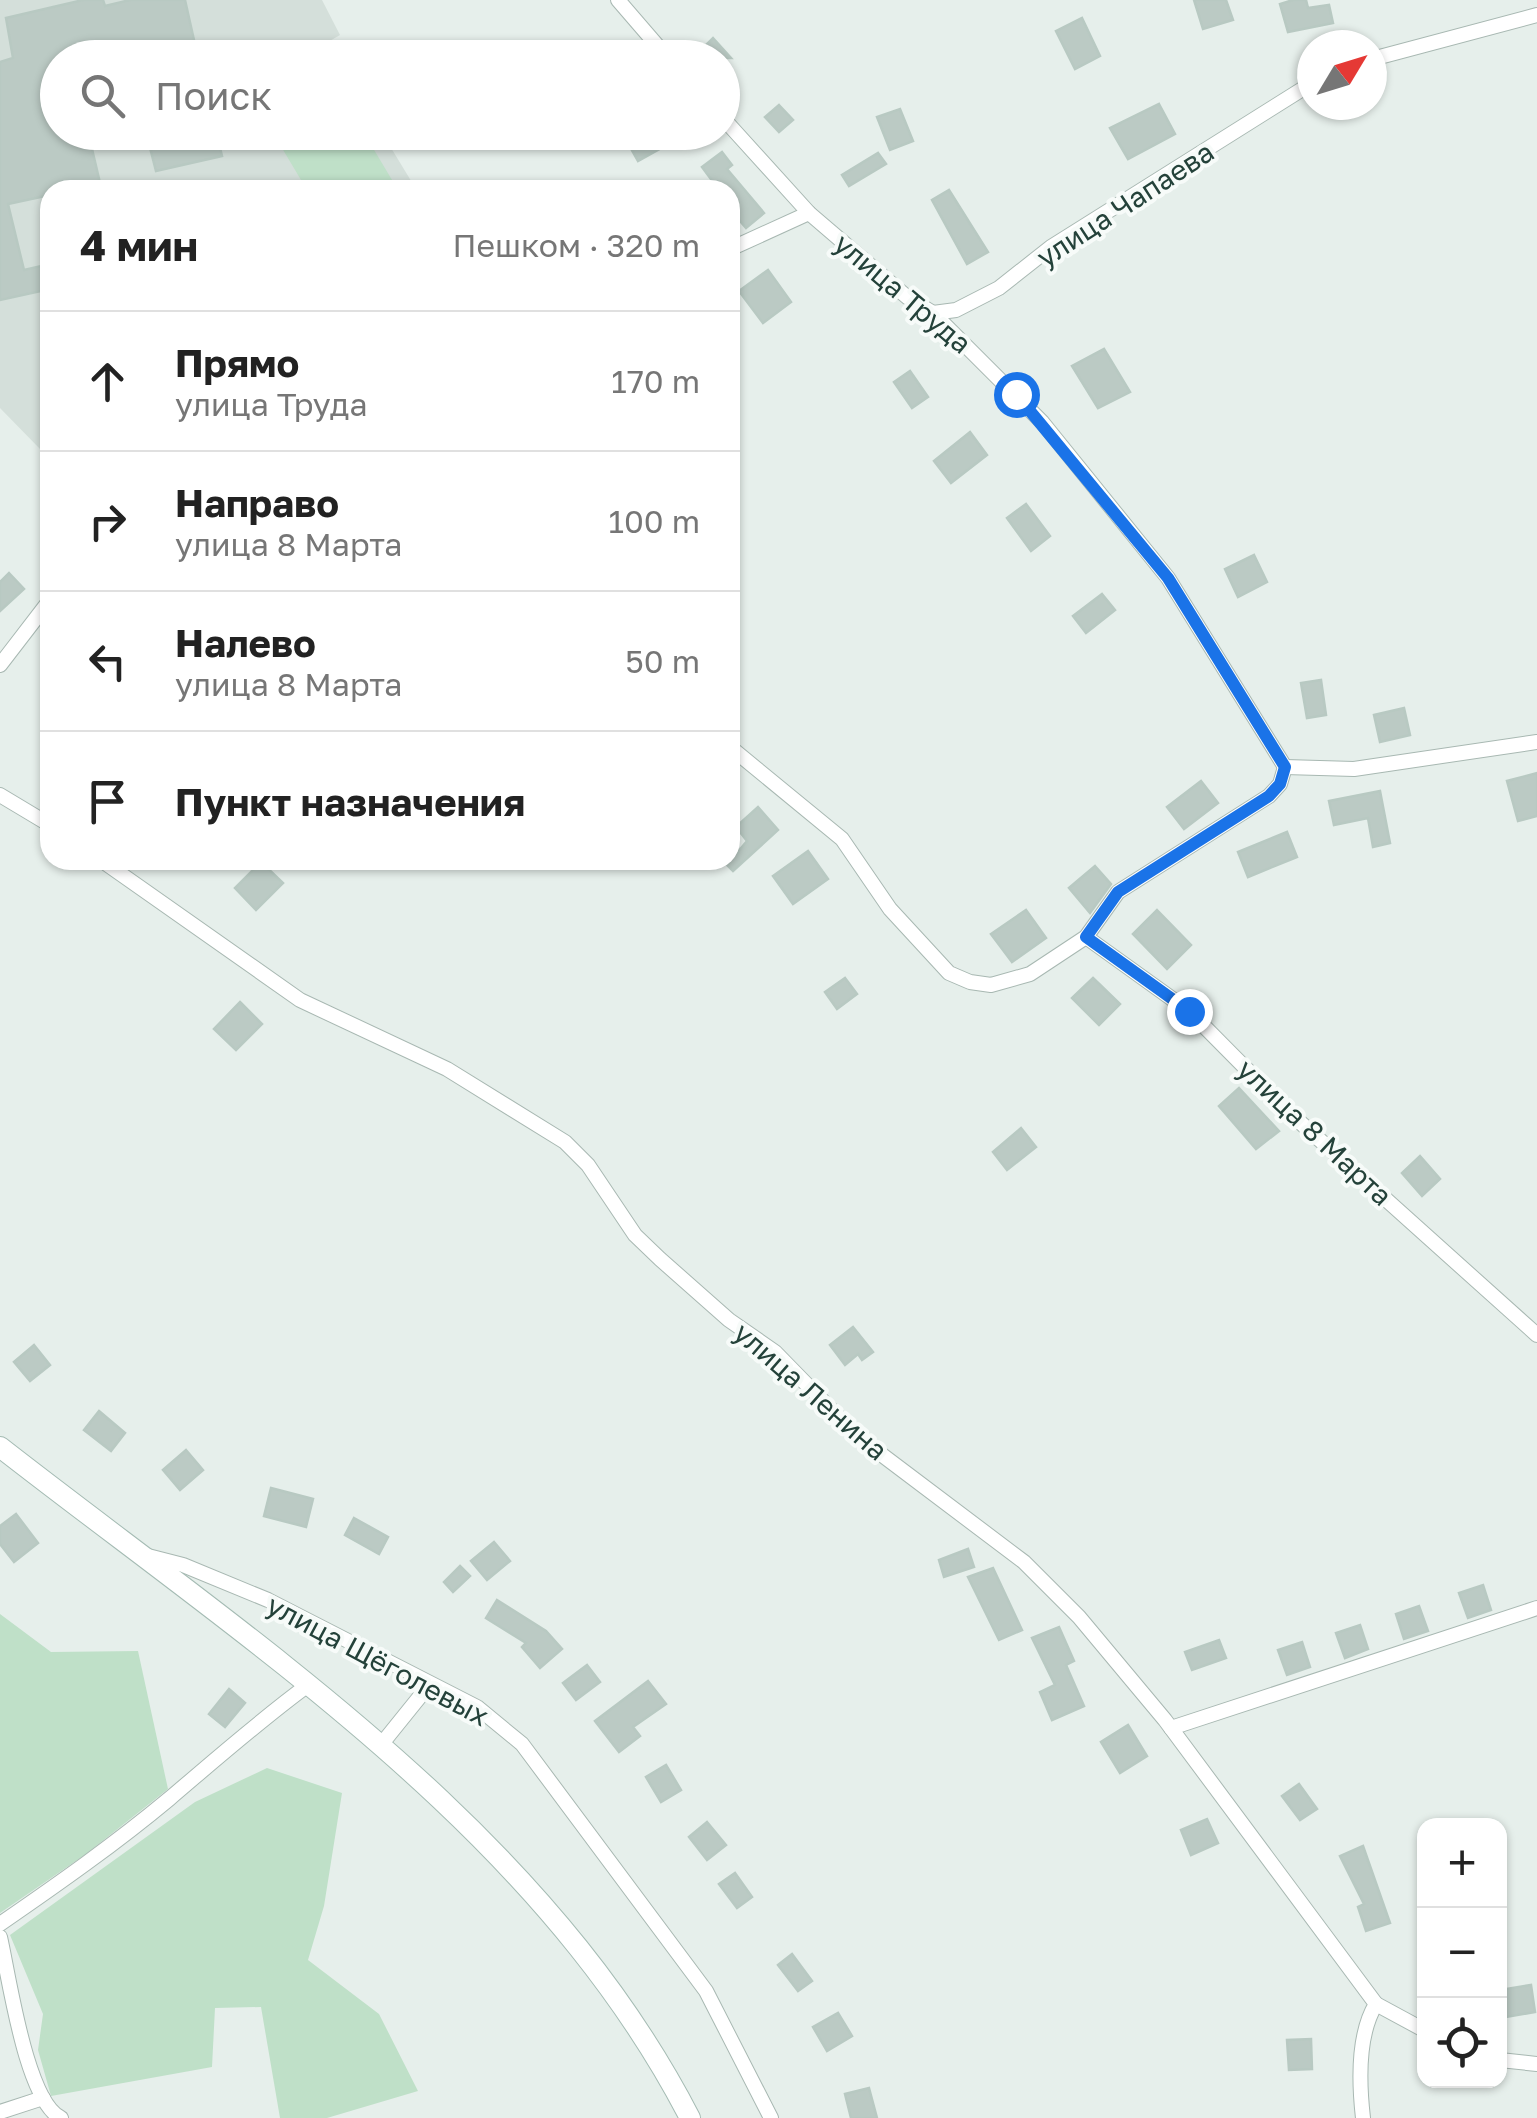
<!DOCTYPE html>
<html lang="ru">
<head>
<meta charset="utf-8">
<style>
	:root { --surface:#fff; --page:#f2f2f2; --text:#222; --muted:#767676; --line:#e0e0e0 }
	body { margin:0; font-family:"Golos Text",sans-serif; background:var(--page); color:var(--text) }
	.controls { position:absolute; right:30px; bottom:30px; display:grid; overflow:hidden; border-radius:20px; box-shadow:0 2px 8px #0004 }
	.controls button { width:90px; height:90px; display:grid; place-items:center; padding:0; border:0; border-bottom:2px solid var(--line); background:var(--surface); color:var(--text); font:50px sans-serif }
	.compass { position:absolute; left:1297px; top:30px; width:90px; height:90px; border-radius:50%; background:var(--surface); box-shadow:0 2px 8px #0004; rotate:52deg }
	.stop { position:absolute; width:30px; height:30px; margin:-22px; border:8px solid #1a73e8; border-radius:50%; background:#fff }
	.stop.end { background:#1a73e8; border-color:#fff; box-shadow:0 2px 10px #0008 }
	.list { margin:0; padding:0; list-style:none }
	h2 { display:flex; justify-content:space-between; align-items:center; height:130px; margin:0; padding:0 40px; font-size:42px }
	h2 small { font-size:32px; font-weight:400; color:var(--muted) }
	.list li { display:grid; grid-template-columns:65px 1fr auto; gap:30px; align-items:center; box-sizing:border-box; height:140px; padding:0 40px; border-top:2px solid var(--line) }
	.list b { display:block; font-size:38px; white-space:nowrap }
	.list p { margin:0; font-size:32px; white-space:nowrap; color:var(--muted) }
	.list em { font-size:32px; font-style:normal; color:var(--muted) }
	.icon { flex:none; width:55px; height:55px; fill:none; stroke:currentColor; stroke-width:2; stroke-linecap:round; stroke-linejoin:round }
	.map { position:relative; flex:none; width:1537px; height:2118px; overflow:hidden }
	.search { position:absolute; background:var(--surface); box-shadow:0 2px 8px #0004; left:40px; top:40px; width:700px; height:110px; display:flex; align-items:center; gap:25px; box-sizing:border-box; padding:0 35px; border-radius:55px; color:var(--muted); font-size:38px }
	.panel { position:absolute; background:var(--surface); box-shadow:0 2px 8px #0004; left:40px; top:180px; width:700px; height:690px; border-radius:30px }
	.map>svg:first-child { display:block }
	.built { fill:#d4dfda }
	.green { fill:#bfe0c8 }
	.building { fill:#bbcac4; stroke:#b8c9c2; stroke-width:2.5 }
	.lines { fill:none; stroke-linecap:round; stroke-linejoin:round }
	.street-casing { stroke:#a8b8b2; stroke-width:16 }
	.secondary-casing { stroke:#a4bbb3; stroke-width:22 }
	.street { stroke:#fff; stroke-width:14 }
	.secondary { stroke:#fff; stroke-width:20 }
	.route { stroke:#1a73e8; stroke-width:12 }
	.labels { text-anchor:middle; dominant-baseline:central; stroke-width:8; stroke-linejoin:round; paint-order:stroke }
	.street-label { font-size:28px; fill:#24423a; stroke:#f7fbf9 }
</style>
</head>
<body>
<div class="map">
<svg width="1537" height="2118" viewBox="0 0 1537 2118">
	<rect width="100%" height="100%" fill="#e6efeb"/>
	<polygon class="built" points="0,0 322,0 340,35 328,42 337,57 58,58 58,132 382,133 416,189 50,190 50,441 40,449 0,408"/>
	<g class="green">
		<polygon points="273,133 364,133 398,190 307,190"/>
		<polygon points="0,1614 51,1652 138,1651 168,1789 86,1854 0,1913"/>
		<polygon points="267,1768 342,1793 324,1906 308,1960 379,2014 418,2091 327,2118 280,2118 261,2007 215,2008 212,2067 51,2096 38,2050 43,2014 10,1935 195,1802"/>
	</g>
	<g class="building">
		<polygon points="83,0 103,0 105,6 130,0 185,0 198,58 58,58 58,132 88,132 100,183 50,190 50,195 8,204 24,270 50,264 50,289 0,300 0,62 13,58 6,18"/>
		<polygon points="1194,0 1226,0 1233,20 1203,29"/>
		<polygon points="1293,0 1306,0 1308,8 1329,5 1333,23 1288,32 1280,4"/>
		<polygon points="1082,18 1100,56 1075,69 1056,31"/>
		<polygon points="713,38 731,58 693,58"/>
		<polygon points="1159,104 1175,134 1128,159 1110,128"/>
		<polygon points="779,105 793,120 779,132 765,117"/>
		<polygon points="900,109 913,141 890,150 877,117"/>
		<polygon points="146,132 216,132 222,156 156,171"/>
		<polygon points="652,132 690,132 638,161 629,145"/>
		<polygon points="722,152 732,165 727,169 764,213 746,228 730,209 730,190 719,190 702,167"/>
		<polygon points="878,153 886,164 849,186 842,175"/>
		<polygon points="949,190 988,252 967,264 932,200"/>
		<polygon points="768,270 791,302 763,323 739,291"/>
		<polygon points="1104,349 1130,392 1098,408 1072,366"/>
		<polygon points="910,371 928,397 912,408 894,382"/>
		<polygon points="970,432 987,455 951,483 934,461"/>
		<polygon points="1026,504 1050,536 1031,551 1007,518"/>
		<polygon points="1254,555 1267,582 1238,597 1225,569"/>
		<polygon points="9,573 24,589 0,611 0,582"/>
		<polygon points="1102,594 1115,610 1086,633 1073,616"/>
		<polygon points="1321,680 1326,715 1307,718 1301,683"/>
		<polygon points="1404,708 1410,735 1380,742 1374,715"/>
		<polygon points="1537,773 1537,816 1518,821 1507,781"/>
		<polygon points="1201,781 1218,803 1184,829 1167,807"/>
		<polygon points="1380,791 1390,843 1373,847 1368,818 1334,825 1329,801"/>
		<polygon points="758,807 778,830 733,871 727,865 747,841 736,827"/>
		<polygon points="1287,832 1297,857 1248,877 1238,852"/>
		<polygon points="808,851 828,879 793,904 773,876"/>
		<polygon points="261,862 283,883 256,910 235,888"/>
		<polygon points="1095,866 1111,884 1090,913 1069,888"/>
		<polygon points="1026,910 1046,938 1012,962 991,934"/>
		<polygon points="1157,910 1191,945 1167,969 1133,934"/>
		<polygon points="845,978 857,994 837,1009 825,992"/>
		<polygon points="1093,978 1120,1004 1099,1025 1072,998"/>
		<polygon points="240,1002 262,1024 236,1050 214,1029"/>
		<polygon points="1239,1088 1279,1131 1256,1149 1219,1106"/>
		<polygon points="1021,1128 1036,1147 1007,1170 993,1152"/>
		<polygon points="1420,1156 1440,1179 1422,1196 1402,1173"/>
		<polygon points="853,1327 873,1352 862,1360 858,1354 845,1365 830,1345"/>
		<polygon points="34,1345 50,1365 30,1381 14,1362"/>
		<polygon points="99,1411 125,1433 111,1451 84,1430"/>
		<polygon points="186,1450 203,1470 180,1490 163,1470"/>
		<polygon points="271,1488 313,1499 306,1527 264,1516"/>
		<polygon points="16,1514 38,1543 14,1562 0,1544 0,1526"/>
		<polygon points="354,1518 388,1537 379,1554 345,1535"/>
		<polygon points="494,1542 510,1561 487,1580 471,1561"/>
		<polygon points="968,1549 974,1567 944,1577 939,1560"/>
		<polygon points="460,1566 470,1576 453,1592 444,1582"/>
		<polygon points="993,1568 1022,1630 999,1640 968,1577"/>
		<polygon points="1483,1585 1491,1610 1468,1618 1459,1593"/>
		<polygon points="497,1600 546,1631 562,1649 540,1668 522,1647 526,1643 486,1618"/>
		<polygon points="1419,1606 1428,1631 1404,1639 1396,1614"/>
		<polygon points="1360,1625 1368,1649 1345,1658 1336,1633"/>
		<polygon points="1059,1627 1074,1661 1066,1665 1084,1706 1052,1720 1040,1692 1055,1685 1032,1638"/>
		<polygon points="1219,1640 1226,1658 1192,1670 1185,1652"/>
		<polygon points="1302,1642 1310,1667 1287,1675 1278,1650"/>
		<polygon points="587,1665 600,1682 576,1700 563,1683"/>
		<polygon points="648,1681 666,1704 633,1727 640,1736 619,1752 595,1721"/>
		<polygon points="229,1689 245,1703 225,1727 209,1714"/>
		<polygon points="1128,1725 1147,1756 1120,1773 1101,1742"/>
		<polygon points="666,1765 681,1790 661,1802 646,1777"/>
		<polygon points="1299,1784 1317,1809 1300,1820 1282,1796"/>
		<polygon points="1207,1819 1218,1843 1191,1855 1181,1830"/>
		<polygon points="707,1822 726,1845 707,1860 689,1837"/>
		<polygon points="1363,1846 1390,1923 1366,1931 1358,1907 1364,1904 1340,1856"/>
		<polygon points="735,1873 752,1897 737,1908 719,1884"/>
		<polygon points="792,1954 812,1981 798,1991 778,1965"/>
		<polygon points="1531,1985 1535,2012 1500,2018 1500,1990"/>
		<polygon points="838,2013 852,2036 827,2051 813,2027"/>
		<polygon points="1311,2039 1312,2069 1289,2070 1287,2040"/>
		<polygon points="869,2088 877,2118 851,2118 845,2094"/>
	</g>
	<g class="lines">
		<g class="street-casing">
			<g id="street">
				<polyline points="618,0 668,58"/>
				<polyline points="1372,59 1537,15"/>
				<polyline points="722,117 809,213 907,297 933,313 1042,422 1168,578 1285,767"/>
				<polyline points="730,249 809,213"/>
				<polyline points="933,313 956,310 999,288 1051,247 1312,83"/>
				<polyline points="0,665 50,600"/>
				<polyline points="730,747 842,839 890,909 949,973 970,982 991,985 1030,974 1086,937 1118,892 1269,796 1280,784 1285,767"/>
				<polyline points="1285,767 1354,769 1537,742"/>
				<polyline points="0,795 50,825"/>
				<path d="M101,860L300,1000L447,1069L565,1142L588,1165L635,1235L660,1259L729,1320L775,1352L857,1436L1024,1562L1079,1617L1165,1720L1376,2004C1357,2035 1359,2083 1363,2118"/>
				<polyline points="1086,937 1189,1011 1292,1115 1537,1335"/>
				<polyline points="148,1556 183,1565 268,1600 477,1707 522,1744 706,1991 771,2118"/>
				<polyline points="1171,1728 1537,1608"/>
				<polyline points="380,1746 430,1684"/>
				<path d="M0,1924C58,1884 115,1844 169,1799C215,1760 259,1721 308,1685"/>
				<path d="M0,1937C9,1976 26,2101 61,2118"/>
				<polyline points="1376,2004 1424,2030"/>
				<polyline points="1500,2060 1537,2064"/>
				<polyline points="0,2112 43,2098"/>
			</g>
		</g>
		<g class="secondary-casing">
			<path id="secondary" d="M0,1447C251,1643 540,1828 690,2118"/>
		</g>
		<use href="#street" class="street"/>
		<use href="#secondary" class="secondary"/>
	</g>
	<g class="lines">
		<polyline class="route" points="1016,394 1168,578 1285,767 1280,784 1269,796 1118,892 1086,937 1189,1011"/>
	</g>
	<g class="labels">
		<g class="street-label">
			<text transform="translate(1125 204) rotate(-33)">улица Чапаева</text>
			<text transform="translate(903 293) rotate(40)">улица Труда</text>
			<text transform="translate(1315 1132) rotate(43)">улица 8 Марта</text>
			<text transform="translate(811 1391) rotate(41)">улица Ленина</text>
			<text transform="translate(378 1660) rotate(28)">улица Щёголевых</text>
		</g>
	</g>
</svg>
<div class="controls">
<button>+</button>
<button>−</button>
<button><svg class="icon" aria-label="locate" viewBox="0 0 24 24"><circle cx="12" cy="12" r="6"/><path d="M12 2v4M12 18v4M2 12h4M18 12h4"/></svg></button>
</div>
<svg class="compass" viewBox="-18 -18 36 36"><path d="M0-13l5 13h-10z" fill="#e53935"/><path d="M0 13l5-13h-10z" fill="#767676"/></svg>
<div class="stop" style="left:1016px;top:394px"></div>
<div class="stop end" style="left:1189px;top:1011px"></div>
<div class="search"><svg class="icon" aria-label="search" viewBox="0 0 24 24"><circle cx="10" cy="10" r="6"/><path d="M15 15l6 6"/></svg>Поиск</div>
<section class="panel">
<h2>4 мин<small>Пешком · 320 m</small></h2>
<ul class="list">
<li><svg class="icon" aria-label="ahead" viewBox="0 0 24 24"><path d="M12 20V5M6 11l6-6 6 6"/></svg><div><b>Прямо</b><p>улица Труда</p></div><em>170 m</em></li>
<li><svg class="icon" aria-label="right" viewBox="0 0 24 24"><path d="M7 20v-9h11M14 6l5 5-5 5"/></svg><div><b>Направо</b><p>улица 8 Марта</p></div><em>100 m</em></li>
<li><svg class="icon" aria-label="left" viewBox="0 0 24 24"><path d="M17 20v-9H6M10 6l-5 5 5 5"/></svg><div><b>Налево</b><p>улица 8 Марта</p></div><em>50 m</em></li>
<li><svg class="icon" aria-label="arrive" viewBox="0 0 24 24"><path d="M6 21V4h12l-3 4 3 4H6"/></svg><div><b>Пункт назначения</b></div></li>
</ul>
</section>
</div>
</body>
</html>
